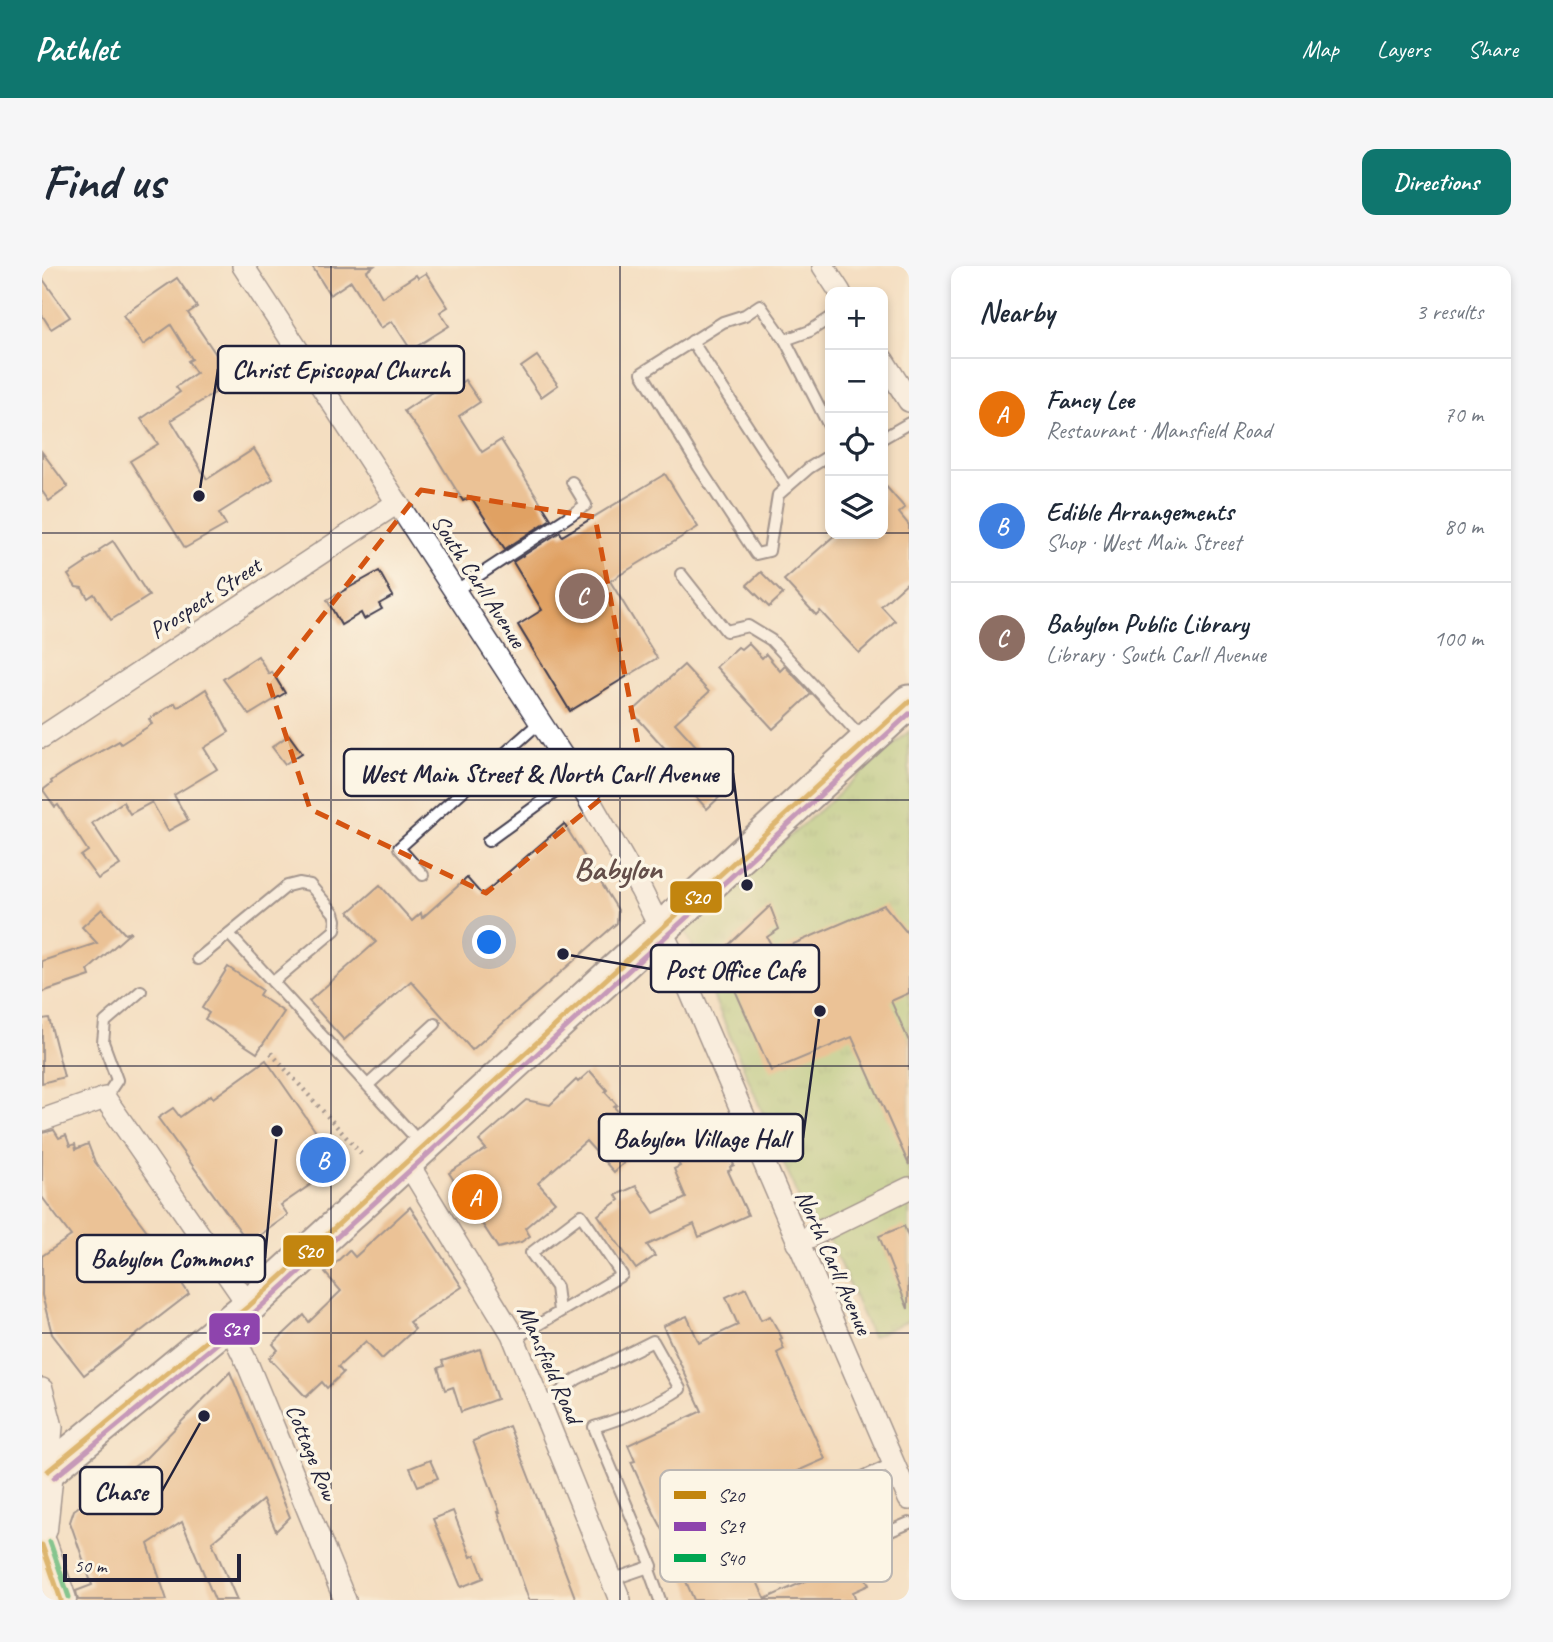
<!DOCTYPE html>
<html lang="en">
<head>
<meta charset="utf-8">
<style>
	:root { --surface:#fff; --page:#f6f6f7; --text:#1f2937; --muted:#747a83; --line:#e0e1e3; --accent:#0f766e }
	body { margin:0; font-family:Caveat,sans-serif; background:var(--page); color:var(--text) }
	.controls { position:absolute; right:21px; top:21px; display:grid; overflow:hidden; border-radius:14px; box-shadow:0 4px 10px #0003 }
	.controls button { width:63px; height:63px; display:grid; place-items:center; padding:0; border:0; border-bottom:2px solid var(--line); background:var(--surface); color:var(--text); font:35px sans-serif }
	.scale { position:absolute; left:21px; bottom:18px; width:178px; box-sizing:border-box; padding-left:7px; border:4px solid #22223b; border-top:0; font-size:19px; line-height:24px; white-space:nowrap; color:#22223b; -webkit-text-stroke:5px #fcf5e5; paint-order:stroke }
	.you { position:absolute; left:448px; top:677px; width:24px; height:24px; margin:-18px; border:5px solid #fff; border-radius:50%; background:#1a73e8; box-shadow:0 0 0 10px #1a73e833 }
	.badge { display:grid; place-items:center; width:46px; height:46px; border-radius:50%; background:var(--accent); color:#fff; font-size:23px; font-weight:700 }
	.pin { position:absolute; translate:-50% -50%; border:4px solid #fff; box-shadow:0 2px 7px #0006 }
	.list { margin:0; padding:0; list-style:none }
	h2 { display:flex; justify-content:space-between; align-items:center; height:91px; margin:0; padding:0 28px; font-size:30px }
	h2 small { font-size:23px; font-weight:400; color:var(--muted) }
	.list li { display:grid; grid-template-columns:46px 1fr auto; gap:21px; align-items:center; box-sizing:border-box; height:112px; padding:0 28px; border-top:2px solid var(--line) }
	.list b { display:block; font-size:26px; white-space:nowrap }
	.list p { margin:0; font-size:23px; white-space:nowrap; color:var(--muted) }
	.list em { font-size:23px; font-style:normal; color:var(--muted) }
	.icon { flex:none; width:38px; height:38px; fill:none; stroke:currentColor; stroke-width:2; stroke-linecap:round; stroke-linejoin:round }
	.map { position:relative; flex:none; width:867px; height:1334px; overflow:hidden; border-radius:14px }
	header { display:flex; align-items:center; gap:42px; box-sizing:border-box; height:98px; padding:0 35px; background:var(--accent); color:#fff }
	header strong { font-size:33px }
	nav { display:flex; gap:38px; margin-inline-start:auto; font-size:24px }
	.intro { display:flex; align-items:center; justify-content:space-between; box-sizing:border-box; height:168px; padding:0 42px }
	h1 { margin:0; font-size:49px }
	.button { padding:18px 32px; border-radius:14px; background:var(--accent); color:#fff; font-size:24px; font-weight:700 }
	main { display:flex; gap:42px; padding:0 42px }
	aside { flex:1; background:var(--surface); border-radius:14px; box-shadow:0 4px 10px #0003 }
	.map>svg:first-child { display:block }
	.grass { fill:url(#grass-tufts); stroke:#617557; stroke-width:2 }
	.building { fill:#e0a164 }
	.lines { fill:none; stroke-linecap:round; stroke-linejoin:round }
	.lane-casing { stroke:#423e4f; stroke-width:14 }
	.street-casing { stroke:#423e4f; stroke-width:24 }
	.secondary-casing { stroke:#423e4f; stroke-width:33 }
	.primary-casing { stroke:#423e4f; stroke-width:37 }
	.path { stroke:#423e4f; stroke-width:4.5; stroke-dasharray:2 5; stroke-linecap:butt }
	.lane { stroke:#fff; stroke-width:10 }
	.street { stroke:#fff; stroke-width:21 }
	.secondary { stroke:#fff; stroke-width:30 }
	.primary { stroke:#fff; stroke-width:33 }
	.bus-1-casing { stroke:#fcf5e5; stroke-width:10 }
	.bus-2-casing { stroke:#fcf5e5; stroke-width:10 }
	.bus-3-casing { stroke:#fcf5e5; stroke-width:10 }
	.bus-1 { stroke:#c2850f; stroke-width:5 }
	.bus-2 { stroke:#8e44ad; stroke-width:5 }
	.bus-3 { stroke:#00a651; stroke-width:5 }
	.marked { fill:none; stroke:#d45411; stroke-width:5; stroke-dasharray:14 9; stroke-linejoin:round }
	.grid { fill:none; stroke:#22223b; stroke-width:2; stroke-opacity:0.55 }
	.labels { text-anchor:middle; dominant-baseline:central; stroke-width:7; stroke-linejoin:round; paint-order:stroke }
	.street-label { font-size:24px; fill:#22223b; stroke:#fcf5e5 }
	.district-label { font-size:32px; font-weight:bold; fill:#644e49; stroke:#fcf5e5 }
	.key { fill:#fcf5e5; stroke:#bbb6b2; stroke-width:2 }
	.key-label { font-size:19px; fill:#22223b }
	.leader { fill:none; stroke:#22223b; stroke-width:2.5 }
	.callout-dot { fill:#22223b; stroke:#fcf5e5; stroke-width:2.5 }
	.callout { fill:#fcf5e5; stroke:#22223b; stroke-width:2.5 }
	.callout-label { font-size:26px; text-anchor:middle; font-weight:bold; fill:#22223b }
	.line-badge { stroke:#fcf5e5; stroke-width:2.5 }
	.badge-label { font-size:19px; text-anchor:middle; font-weight:bold; fill:#fff }
</style>
</head>
<body>
<header>
<strong>Pathlet</strong>
<nav><a>Map</a><a>Layers</a><a>Share</a></nav>
</header>
<div class="intro"><h1>Find us</h1><a class="button">Directions</a></div>
<main>
<div class="map">
<svg width="867" height="1334" viewBox="0 0 867 1334">
	<defs>
		<pattern id="grass-tufts" width="24" height="20" patternUnits="userSpaceOnUse" patternTransform="scale(1.75)"><rect width="24" height="20" fill="#a0c873"/><path d="M3 7l-1-3M5 7V3M7 7l1-3M15 17l-1-3M17 17v-4M19 17l1-3" fill="none" stroke="#82a260"/></pattern>
	</defs>
	<rect width="100%" height="100%" fill="#fcf5e5"/>
	<filter id="ink" filterUnits="userSpaceOnUse"><feTurbulence type="fractalNoise" baseFrequency=".0143" numOctaves="2"/><feDisplacementMap in="SourceGraphic" scale="14" xChannelSelector="R" yChannelSelector="G"/><feConvolveMatrix kernelMatrix="1 2 1 2 8 2 1 2 1" color-interpolation-filters="sRGB"/></filter>
	<filter id="wash" filterUnits="userSpaceOnUse"><feTurbulence type="fractalNoise" baseFrequency=".00686" numOctaves="4" result="noise"/><feDisplacementMap in="SourceGraphic" scale="28" xChannelSelector="R" yChannelSelector="G"/><feGaussianBlur stdDeviation="1.57" result="paint"/><feColorMatrix in="noise" values="0 0 0 0 0 0 0 0 0 0 0 0 0 0 0 0 0 1.4 0 .05"/><feComposite in="paint" operator="in"/></filter>
	<g filter="url(#wash)">
		<rect width="100%" height="100%" fill="#f4dec1"/>
		<polygon class="grass" points="867,465 867,1054 830,1071 780,957 769,962 643,663"/>
		<g id="blocks">
			<g class="building">
				<polygon points="270,0 332,0 325,5 340,31 374,9 376,12 384,7 406,41 398,46 407,60 369,84 350,55 339,62 309,15 288,29"/>
				<polygon points="0,12 28,51 9,63 0,49"/>
				<polygon points="135,12 155,41 146,47 192,115 129,154 165,213 212,183 231,213 177,247 184,259 143,282 88,195 116,178 99,153 138,126 134,121 154,107 146,95 150,93 129,59 101,79 81,49"/>
				<polygon points="495,90 516,119 499,131 479,101"/>
				<polygon points="423,114 438,136 417,150 440,186 459,174 509,253 463,283 429,231 421,235 383,173 362,145 402,118 407,125"/>
				<polygon points="0,186 26,221 7,235 0,225"/>
				<polygon points="623,208 656,261 568,315 615,392 528,445 476,359 500,344 471,296 518,266 520,270"/>
				<polygon points="841,217 863,242 857,247 867,259 867,315 839,340 853,355 817,387 778,345 774,349 742,314 794,268 841,268"/>
				<polygon points="71,275 107,330 69,354 52,328 46,332 40,322 34,321 26,309 44,297 43,295 58,286 57,284"/>
				<polygon points="337,305 351,330 337,338 340,343 322,353 319,347 299,359 285,334"/>
				<polygon points="719,306 741,328 727,341 705,319"/>
				<polygon points="706,377 720,392 724,388 738,405 743,400 769,428 731,463 674,401 696,381 699,383"/>
				<polygon points="216,390 227,408 230,406 243,427 207,449 181,413"/>
				<polygon points="642,399 667,426 633,457 690,519 665,543 629,503 636,497 590,446"/>
				<polygon points="164,423 187,466 162,482 175,503 132,529 146,554 126,565 110,536 88,548 81,536 50,557 78,599 56,613 39,590 46,585 16,539 13,541 1,524 10,517 9,515 30,501 77,475 79,478 110,458 107,453 133,437 135,441 138,440"/>
				<polygon points="247,469 260,487 243,498 230,481"/>
				<polygon points="522,558 576,644 575,657 430,784 369,715 302,774 267,735 334,676 307,646 338,619 370,655 379,647 380,652 425,612 440,629"/>
				<polygon points="842,639 867,669 867,727 849,735 867,775 867,899 810,771 729,805 677,688 728,640 737,663 725,671 733,686"/>
				<polygon points="60,643 83,668 89,666 46,704 48,710 0,726 0,695 55,677 40,661"/>
				<polygon points="186,701 220,724 217,729 242,746 215,787 163,753 167,747 160,742"/>
				<polygon points="7,752 22,811 0,817 0,753"/>
				<polygon points="224,794 297,899 239,939 246,949 207,977 116,852 131,842 138,851 169,829 171,832"/>
				<polygon points="548,805 565,824 563,826 575,839 572,841 588,859 585,861 601,879 572,906 544,875 496,917 513,936 483,962 488,970 479,976 456,982 407,907 444,883 437,875 484,834 508,839 534,814 536,816"/>
				<polygon points="12,864 17,872 24,869 28,880 33,878 34,883 46,878 53,896 139,1010 136,1012 147,1028 42,1109 10,1068 0,1029 0,990 29,970 0,931 0,867"/>
				<polygon points="672,871 673,875 681,872 692,899 688,901 689,904 686,905 706,949 657,971 652,958 605,979 613,990 594,1003 556,949 577,934 574,929 594,920 612,947 644,932 632,903 638,900 632,888"/>
				<polygon points="368,941 420,1021 367,1056 373,1063 340,1093 324,1075 296,1101 301,1107 285,1122 280,1116 264,1131 227,1092 236,1084 231,1078 262,1049 267,1056 299,1025 283,1007 307,984 313,991"/>
				<polygon points="862,960 867,973 866,1043 837,970"/>
				<polygon points="704,1022 719,1054 728,1050 740,1072 738,1073 742,1083 735,1087 783,1193 676,1240 693,1280 698,1278 723,1333 815,1292 827,1319 811,1326 814,1334 652,1334 639,1304 642,1302 624,1263 621,1264 612,1247 589,1196 593,1195 586,1179 660,1145 621,1060 645,1050 657,1077 696,1059 684,1031"/>
				<polygon points="438,1083 455,1133 419,1146 411,1121 403,1124 396,1102 402,1100 400,1095"/>
				<polygon points="188,1106 248,1251 234,1265 221,1234 170,1276 195,1334 173,1334 140,1256 106,1278 125,1334 36,1334 34,1325 50,1319 28,1256 32,1244 104,1192"/>
				<polygon points="467,1160 494,1229 534,1334 487,1334 456,1246 458,1246 431,1175"/>
				<polygon points="388,1194 396,1212 376,1220 368,1202"/>
				<polygon points="411,1245 429,1291 433,1289 442,1312 419,1321 391,1253"/>
			</g>
		</g>
	</g>
	<g filter="url(#ink)">
		<use href="#blocks" fill-opacity="0" stroke="#423e4f" stroke-width="2"/>
		<g class="lines">
			<g class="lane-casing">
				<g id="lane">
					<polyline points="788,52 768,65 743,74 718,39 703,49 681,56 600,107 657,201 714,288 727,285 736,229 767,202 788,189"/>
					<polyline points="743,74 788,162"/>
					<polyline points="650,75 745,221"/>
					<polyline points="841,172 867,157"/>
					<polyline points="639,308 684,365 706,360 729,374 822,474"/>
					<polyline points="413,325 544,239 530,216"/>
					<polyline points="446,575 534,511"/>
					<polyline points="381,609 357,582 498,456"/>
					<polyline points="187,668 380,879"/>
					<polyline points="156,693 245,620 257,617 268,619 292,647 294,654 293,664 231,716"/>
					<polyline points="327,818 393,758"/>
					<polyline points="63,832 75,814 61,776 63,756 99,725"/>
					<polyline points="472,1073 580,1009 539,949 489,987 514,1021 517,1045"/>
					<path d="M499,1141L535,1113L611,1075L638,1123C611,1141 582,1152 552,1161L610,1300L569,1314"/>
					<polyline points="852,1197 715,1259 740,1312 867,1257"/>
					<polyline points="606,1301 618,1334"/>
				</g>
			</g>
			<g class="street-casing">
				<g id="street">
					<polyline points="201,0 534,511 599,624 639,704 867,1233"/>
					<polyline points="781,0 798,26"/>
					<polyline points="841,94 867,135"/>
					<polyline points="0,471 355,237"/>
					<polyline points="0,854 63,832 207,1040"/>
					<polyline points="365,896 470,1068 578,1334"/>
					<polyline points="755,977 867,922"/>
					<polyline points="186,1058 206,1099 303,1334"/>
					<polyline points="0,1123 10,1161 6,1205"/>
				</g>
			</g>
			<g class="secondary-casing">
				<g id="secondary">
					<polyline points="0,1263 6,1205"/>
					<polyline points="0,1279 19,1334"/>
				</g>
			</g>
			<g class="primary-casing">
				<polyline id="primary" points="0,1210 207,1040 867,436"/>
			</g>
			<polyline class="path" points="229,787 321,890"/>
			<use href="#lane" class="lane"/>
			<use href="#street" class="street"/>
			<use href="#secondary" class="secondary"/>
			<use href="#primary" class="primary"/>
			<g class="bus-1-casing">
				<g id="bus-1">
					<polyline points="6,1205 207,1040 867,436"/>
					<polyline points="0,1279 19,1334"/>
				</g>
			</g>
			<g class="bus-2-casing">
				<polyline id="bus-2" points="12,1212 213,1046 867,448"/>
			</g>
			<g class="bus-3-casing">
				<polyline id="bus-3" points="8,1276 27,1331"/>
			</g>
			<use href="#bus-1" class="bus-1"/>
			<use href="#bus-2" class="bus-2"/>
			<use href="#bus-3" class="bus-3"/>
		</g>
	</g>
	<path d="M0 0H867V1334H0ZM379,224L553,251L600,499L444,627L268,543L227,418Z" fill="#f4dec1" fill-opacity=".55" fill-rule="evenodd"/>
	<path class="marked" d="M379,224L553,251L600,499L444,627L268,543L227,418Z"/>
	<path class="grid" d="M289,0V1334M578,0V1334M0,267H788M841,267H867M0,534H867M0,800H867M0,1067H867"/>
	<g class="labels">
		<g class="street-label">
			<text transform="translate(437 315) rotate(57)">South Carll Avenue</text>
			<text transform="translate(163 332) rotate(-33)">Prospect Street</text>
			<text transform="translate(792 996) rotate(66)">North Carll Avenue</text>
			<text transform="translate(508 1098) rotate(66)">Mansfield Road</text>
			<text transform="translate(270 1186) rotate(68)">Cottage Row</text>
		</g>
		<g class="district-label">
			<text x="576" y="602">Babylon</text>
		</g>
	</g>
	<rect x="618" y="1204" width="232" height="112" rx="10" class="key"/>
	<rect x="632" y="1225" width="32" height="8" fill="#c2850f"/>
	<rect x="632" y="1256" width="32" height="9" fill="#8e44ad"/>
	<rect x="632" y="1288" width="32" height="8" fill="#00a651"/>
	<g class="key-label">
		<text x="676" y="1236">S20</text>
		<text x="676" y="1267">S29</text>
		<text x="676" y="1299">S40</text>
	</g>
	<path class="leader" d="M157 230L176 103M705 619L691 507M521 688L609 703M778 745L761 872M235 865L223 992M162 1150L120 1225"/>
	<g class="callout-dot">
		<circle cx="157" cy="230" r="7"/>
		<circle cx="705" cy="619" r="7"/>
		<circle cx="521" cy="688" r="7"/>
		<circle cx="778" cy="745" r="7"/>
		<circle cx="235" cy="865" r="7"/>
		<circle cx="162" cy="1150" r="7"/>
	</g>
	<g class="callout">
		<rect x="176" y="80" width="246" height="47" rx="7"/>
		<rect x="302" y="483" width="389" height="47" rx="7"/>
		<rect x="609" y="679" width="168" height="47" rx="7"/>
		<rect x="557" y="848" width="204" height="47" rx="7"/>
		<rect x="35" y="969" width="188" height="47" rx="7"/>
		<rect x="38" y="1201" width="82" height="47" rx="7"/>
	</g>
	<g class="callout-label">
		<text x="299" y="112">Christ Episcopal Church</text>
		<text x="497" y="516">West Main Street &amp; North Carll Avenue</text>
		<text x="693" y="712">Post Office Cafe</text>
		<text x="659" y="881">Babylon Village Hall</text>
		<text x="129" y="1001">Babylon Commons</text>
		<text x="79" y="1234">Chase</text>
	</g>
	<g class="line-badge">
		<rect x="627" y="614" width="54" height="34" rx="7" fill="#c2850f"/>
		<rect x="240" y="968" width="53" height="34" rx="7" fill="#c2850f"/>
		<rect x="166" y="1046" width="53" height="34" rx="7" fill="#8e44ad"/>
	</g>
	<g class="badge-label">
		<text x="654" y="638">S20</text>
		<text x="267" y="992">S20</text>
		<text x="193" y="1070">S29</text>
	</g>
</svg>
<div class="controls">
<button>+</button>
<button>−</button>
<button><svg class="icon" aria-label="locate" viewBox="0 0 24 24"><circle cx="12" cy="12" r="6"/><path d="M12 2v4M12 18v4M2 12h4M18 12h4"/></svg></button>
<button><svg class="icon" aria-label="layers" viewBox="0 0 24 24"><path d="M12 4l9 5-9 5-9-5zM3 14l9 5 9-5"/></svg></button>
</div>
<div class="scale">50 m</div>
<div class="you"></div>
<div class="pin badge" style="left:433px;top:931px;background:#e8710a">A</div>
<div class="pin badge" style="left:281px;top:894px;background:#3f7fe0">B</div>
<div class="pin badge" style="left:540px;top:330px;background:#8d6e63">C</div>
</div>
<aside>
<h2>Nearby<small>3 results</small></h2>
<ul class="list">
<li><span class="badge" style="background:#e8710a">A</span><div><b>Fancy Lee</b><p>Restaurant · Mansfield Road</p></div><em>70 m</em></li>
<li><span class="badge" style="background:#3f7fe0">B</span><div><b>Edible Arrangements</b><p>Shop · West Main Street</p></div><em>80 m</em></li>
<li><span class="badge" style="background:#8d6e63">C</span><div><b>Babylon Public Library</b><p>Library · South Carll Avenue</p></div><em>100 m</em></li>
</ul>
</aside>
</main>
</body>
</html>
